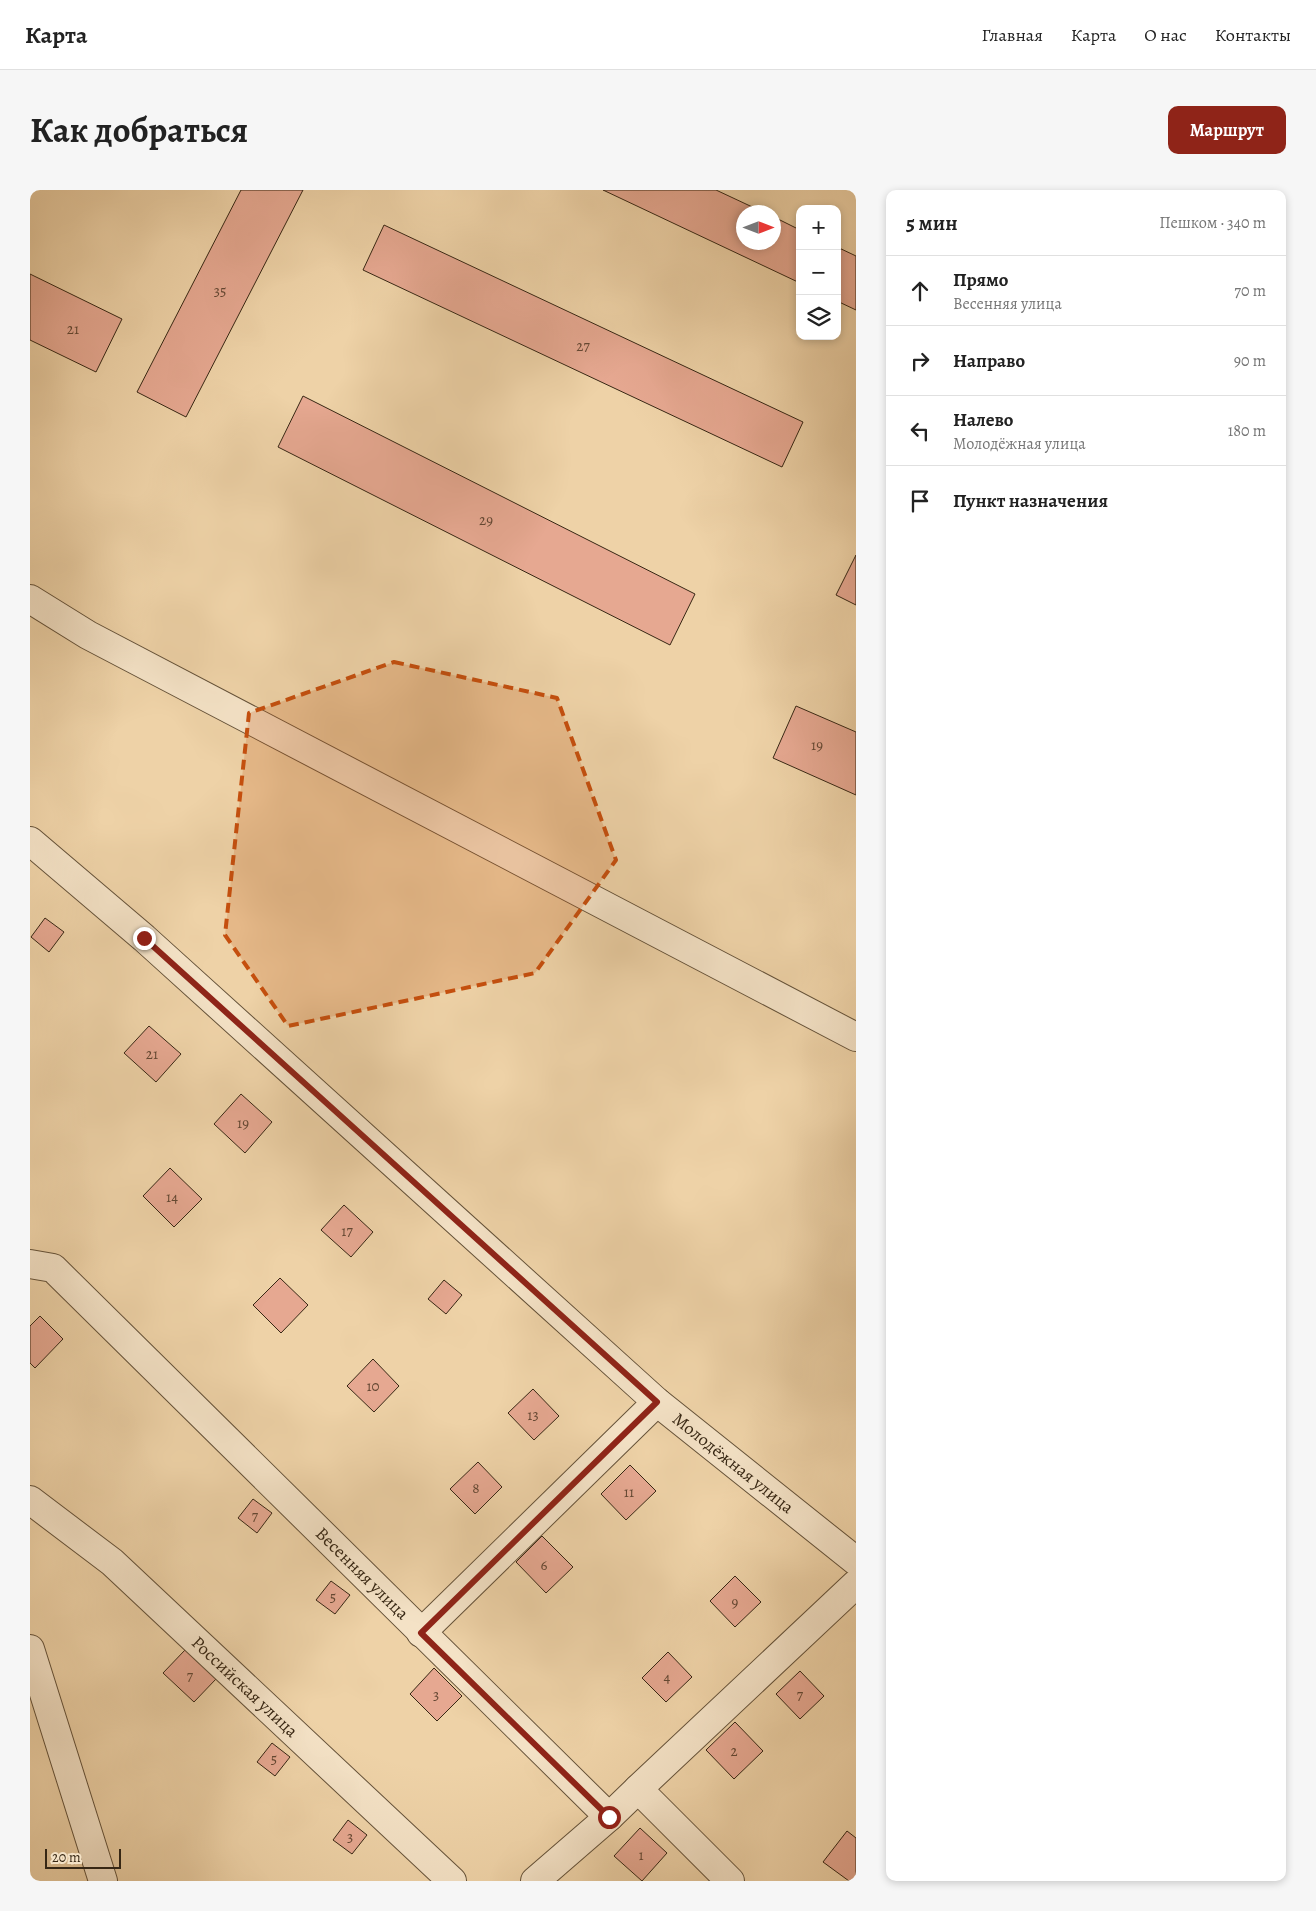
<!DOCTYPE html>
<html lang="ru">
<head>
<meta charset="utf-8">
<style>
	:root { --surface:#fff; --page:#f6f6f6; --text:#222; --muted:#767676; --line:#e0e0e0; --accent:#8f2418 }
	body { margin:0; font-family:Alegreya,serif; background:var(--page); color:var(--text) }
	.controls { position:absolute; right:15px; top:15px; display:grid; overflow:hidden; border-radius:10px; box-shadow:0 2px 8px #0003 }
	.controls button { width:45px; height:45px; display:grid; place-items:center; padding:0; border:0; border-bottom:1px solid var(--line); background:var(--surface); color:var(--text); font:25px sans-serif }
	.compass { position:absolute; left:706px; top:15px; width:45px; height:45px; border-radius:50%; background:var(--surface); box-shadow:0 2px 8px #0003; rotate:90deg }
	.scale { position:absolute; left:15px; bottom:12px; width:76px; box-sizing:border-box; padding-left:5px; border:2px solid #372714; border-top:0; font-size:14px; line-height:18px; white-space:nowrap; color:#372714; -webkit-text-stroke:4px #f4e2c6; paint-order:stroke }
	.stop { position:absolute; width:15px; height:15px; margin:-11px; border:4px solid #8f2418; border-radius:50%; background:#fff }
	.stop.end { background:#8f2418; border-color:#fff; box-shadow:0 1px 5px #0008 }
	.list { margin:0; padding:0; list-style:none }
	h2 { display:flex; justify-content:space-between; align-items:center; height:65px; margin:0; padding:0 20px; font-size:21px }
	h2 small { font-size:16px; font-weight:400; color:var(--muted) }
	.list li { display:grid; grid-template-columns:32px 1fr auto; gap:15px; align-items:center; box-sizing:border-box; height:70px; padding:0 20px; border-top:1px solid var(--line) }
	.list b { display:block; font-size:19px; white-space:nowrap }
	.list p { margin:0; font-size:16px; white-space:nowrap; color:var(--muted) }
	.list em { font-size:16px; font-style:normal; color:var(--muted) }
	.icon { flex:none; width:28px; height:28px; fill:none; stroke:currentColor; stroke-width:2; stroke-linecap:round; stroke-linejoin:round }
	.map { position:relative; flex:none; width:826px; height:1691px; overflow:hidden; border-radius:10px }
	header { display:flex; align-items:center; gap:30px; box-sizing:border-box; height:70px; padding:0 25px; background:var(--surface); border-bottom:1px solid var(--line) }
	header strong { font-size:24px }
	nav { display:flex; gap:28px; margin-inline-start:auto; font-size:18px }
	.intro { display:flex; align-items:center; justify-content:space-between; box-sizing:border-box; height:120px; padding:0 30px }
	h1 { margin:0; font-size:35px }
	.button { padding:12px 22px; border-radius:10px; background:var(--accent); color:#fff; font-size:18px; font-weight:700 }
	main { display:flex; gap:30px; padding:0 30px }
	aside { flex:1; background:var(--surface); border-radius:10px; box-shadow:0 2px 8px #0003 }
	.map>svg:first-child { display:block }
	.building { fill:#e6a891; stroke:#372714 }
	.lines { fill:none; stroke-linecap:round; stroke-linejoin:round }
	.minor-casing { stroke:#655239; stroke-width:30 }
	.minor { stroke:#f4e2c6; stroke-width:28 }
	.route { stroke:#8f2418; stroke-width:6 }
	.marked { fill:#c54f0e; fill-opacity:0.2; stroke:#c54f0e; stroke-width:4; stroke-dasharray:10 6; stroke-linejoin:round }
	.labels { text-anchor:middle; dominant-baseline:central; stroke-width:4; stroke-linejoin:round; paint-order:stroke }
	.number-label { font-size:15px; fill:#634733 }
	.street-label { font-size:18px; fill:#372714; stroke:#f4e2c6 }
</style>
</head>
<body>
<header>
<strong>Карта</strong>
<nav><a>Главная</a><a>Карта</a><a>О нас</a><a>Контакты</a></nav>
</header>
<div class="intro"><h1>Как добраться</h1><a class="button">Маршрут</a></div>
<main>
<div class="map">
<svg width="826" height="1691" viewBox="0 0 826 1691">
	<rect width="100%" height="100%" fill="#eed2a7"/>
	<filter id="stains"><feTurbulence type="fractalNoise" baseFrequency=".004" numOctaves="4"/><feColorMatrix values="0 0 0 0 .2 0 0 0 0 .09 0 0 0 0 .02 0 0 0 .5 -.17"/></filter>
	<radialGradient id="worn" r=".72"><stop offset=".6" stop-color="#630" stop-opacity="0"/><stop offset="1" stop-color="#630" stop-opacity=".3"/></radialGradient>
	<g class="building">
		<polygon points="211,0 273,0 156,227 107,202"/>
		<polygon points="573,0 686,0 733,22 714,22 714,52 744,52 744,27 770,40 770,93"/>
		<polygon points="354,35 773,232 752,277 333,80"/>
		<polygon points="807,57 826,66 826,120 807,111"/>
		<polygon points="0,84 92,129 66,182 0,150"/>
		<polygon points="273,206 665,404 640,455 248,257"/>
		<polygon points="826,365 826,415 806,405"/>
		<polygon points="766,516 826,542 826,605 743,568"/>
		<polygon points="15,728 34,742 19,762 1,747"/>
		<polygon points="119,836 151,864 126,892 94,863"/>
		<polygon points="211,904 242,932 215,963 184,934"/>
		<polygon points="140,978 172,1009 144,1037 113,1006"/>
		<polygon points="314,1015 343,1042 321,1067 291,1040"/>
		<polygon points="250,1088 278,1115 251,1143 223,1115"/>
		<polygon points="414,1090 432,1105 416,1124 398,1109"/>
		<polygon points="10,1126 33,1149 5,1178 0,1173 0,1136"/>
		<polygon points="343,1169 369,1196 344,1222 317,1196"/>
		<polygon points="503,1199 529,1226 504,1250 478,1223"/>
		<polygon points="448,1272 472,1297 445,1324 420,1299"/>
		<polygon points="600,1275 626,1301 596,1330 571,1304"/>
		<polygon points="223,1309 242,1323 227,1343 208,1328"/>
		<polygon points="512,1346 543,1377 516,1403 486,1372"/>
		<polygon points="705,1386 731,1412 705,1437 680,1411"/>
		<polygon points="301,1391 320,1405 305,1424 286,1410"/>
		<polygon points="155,1460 186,1489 164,1512 133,1483"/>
		<polygon points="638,1462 662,1487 636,1512 612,1488"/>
		<polygon points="404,1478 432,1506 407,1531 380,1504"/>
		<polygon points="770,1481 794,1506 770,1529 746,1504"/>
		<polygon points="705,1532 733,1561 704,1589 676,1560"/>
		<polygon points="242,1553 260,1567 245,1586 227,1572"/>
		<polygon points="318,1630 337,1645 322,1664 303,1650"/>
		<polygon points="610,1638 637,1663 612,1691 584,1666"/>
		<polygon points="817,1641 826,1648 826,1687 823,1691 819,1691 793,1672"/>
	</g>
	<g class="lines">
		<g class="minor-casing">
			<g id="minor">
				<polyline points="0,409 58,445 826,847"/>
				<path id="s1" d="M0,651L114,748L627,1212L826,1371"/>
				<path id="s2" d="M0,1074L23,1078L579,1627L608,1599L700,1691"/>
				<path id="s3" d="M0,1310L82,1372L422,1691"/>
				<polyline points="391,1443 627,1212"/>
				<polyline points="0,1459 73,1691"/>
				<polyline points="608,1599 826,1394"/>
				<polyline points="505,1691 579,1627"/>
			</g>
		</g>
		<use href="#minor" class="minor"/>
	</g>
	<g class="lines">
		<polyline class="route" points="114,748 627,1212 391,1443 579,1627"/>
	</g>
	<path class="marked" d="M364,472L527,508L586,670L505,783L258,836L195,745L219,523Z"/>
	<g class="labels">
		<g class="number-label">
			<text x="190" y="101">35</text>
			<text x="43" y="139">21</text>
			<text x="553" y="156">27</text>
			<text x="456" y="330">29</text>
			<text x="787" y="555">19</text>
			<text x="122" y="864">21</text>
			<text x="213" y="933">19</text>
			<text x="142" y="1007">14</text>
			<text x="317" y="1041">17</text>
			<text x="343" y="1196">10</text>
			<text x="503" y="1225">13</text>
			<text x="446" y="1298">8</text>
			<text x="599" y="1302">11</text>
			<text x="225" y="1326">7</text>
			<text x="514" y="1375">6</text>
			<text x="303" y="1407">5</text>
			<text x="705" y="1412">9</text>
			<text x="160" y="1486">7</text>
			<text x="637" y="1487">4</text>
			<text x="406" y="1505">3</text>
			<text x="770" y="1505">7</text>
			<text x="704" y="1561">2</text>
			<text x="244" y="1569">5</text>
			<text x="320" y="1647">3</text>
			<text x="611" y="1665">1</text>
		</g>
		<g class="street-label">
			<text stroke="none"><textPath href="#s1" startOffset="939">Молодёжная улица</textPath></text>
			<text stroke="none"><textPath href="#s2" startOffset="458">Весенняя улица</textPath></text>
			<text stroke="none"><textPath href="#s3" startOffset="285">Российская улица</textPath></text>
		</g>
	</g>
	<rect width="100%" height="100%" filter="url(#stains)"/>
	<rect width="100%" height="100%" fill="url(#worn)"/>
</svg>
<div class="controls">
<button>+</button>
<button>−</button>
<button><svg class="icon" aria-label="layers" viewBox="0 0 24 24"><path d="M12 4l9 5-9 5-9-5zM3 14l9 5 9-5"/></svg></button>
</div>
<svg class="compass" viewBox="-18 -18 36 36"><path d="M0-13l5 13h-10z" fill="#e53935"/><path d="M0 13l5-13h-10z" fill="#767676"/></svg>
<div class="scale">20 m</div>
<div class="stop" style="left:579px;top:1627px"></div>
<div class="stop end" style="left:114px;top:748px"></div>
</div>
<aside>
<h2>5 мин<small>Пешком · 340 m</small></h2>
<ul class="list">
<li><svg class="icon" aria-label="ahead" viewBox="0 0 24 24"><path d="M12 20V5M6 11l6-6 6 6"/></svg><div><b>Прямо</b><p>Весенняя улица</p></div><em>70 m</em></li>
<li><svg class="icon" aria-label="right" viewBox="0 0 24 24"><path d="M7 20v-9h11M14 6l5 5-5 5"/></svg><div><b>Направо</b></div><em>90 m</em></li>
<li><svg class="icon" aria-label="left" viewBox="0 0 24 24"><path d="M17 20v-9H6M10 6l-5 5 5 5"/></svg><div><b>Налево</b><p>Молодёжная улица</p></div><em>180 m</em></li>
<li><svg class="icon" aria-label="arrive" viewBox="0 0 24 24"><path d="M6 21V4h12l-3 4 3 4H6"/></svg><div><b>Пункт назначения</b></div></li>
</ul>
</aside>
</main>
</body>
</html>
